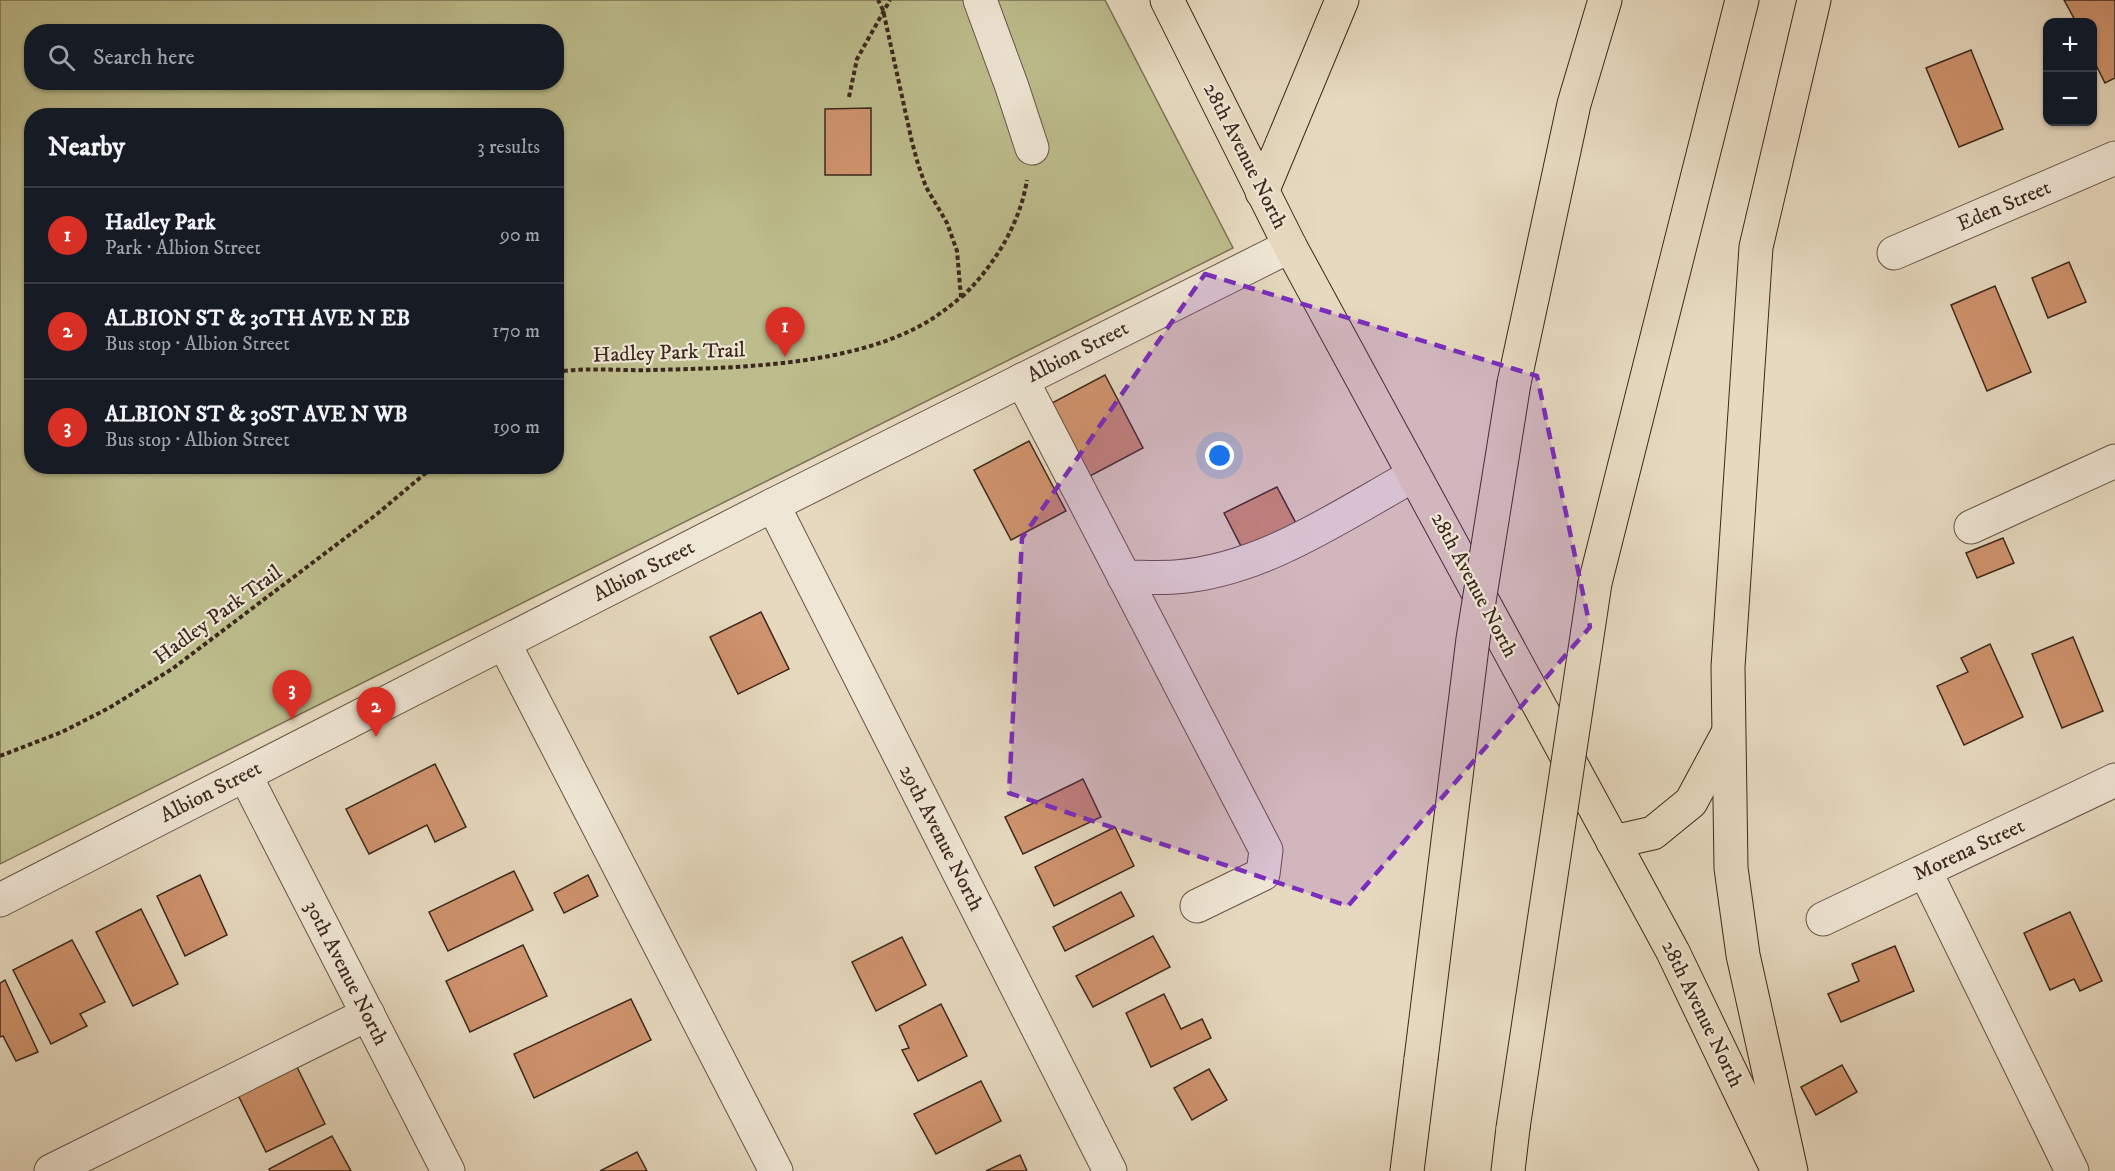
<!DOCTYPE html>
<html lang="en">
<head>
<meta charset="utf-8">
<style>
	:root { --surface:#171b24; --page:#20242c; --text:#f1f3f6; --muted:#9ea1a6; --line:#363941; --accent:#d93025 }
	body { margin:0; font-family:"IM FELL DW Pica",serif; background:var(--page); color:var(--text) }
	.controls { position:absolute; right:18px; top:18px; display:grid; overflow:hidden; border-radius:12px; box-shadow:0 2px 4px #0004 }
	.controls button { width:54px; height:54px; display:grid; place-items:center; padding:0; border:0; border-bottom:2px solid var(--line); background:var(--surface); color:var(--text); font:30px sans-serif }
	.you { position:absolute; left:1220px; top:456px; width:21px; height:21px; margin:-15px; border:4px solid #fff; border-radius:50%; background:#1a73e8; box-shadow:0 0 0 9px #1a73e833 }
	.badge { display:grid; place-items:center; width:39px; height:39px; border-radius:50%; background:var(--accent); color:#fff; font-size:20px; font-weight:700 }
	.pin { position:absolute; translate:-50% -50px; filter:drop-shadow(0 2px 3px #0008) }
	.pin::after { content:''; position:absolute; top:32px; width:21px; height:18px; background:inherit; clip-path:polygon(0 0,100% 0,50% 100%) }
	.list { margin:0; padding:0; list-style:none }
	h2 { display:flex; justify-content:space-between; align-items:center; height:78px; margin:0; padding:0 24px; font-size:26px }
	h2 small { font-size:20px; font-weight:400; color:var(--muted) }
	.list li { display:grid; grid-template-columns:39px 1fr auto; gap:18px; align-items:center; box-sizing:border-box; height:96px; padding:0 24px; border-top:2px solid var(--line) }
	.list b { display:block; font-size:22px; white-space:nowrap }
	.list p { margin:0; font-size:20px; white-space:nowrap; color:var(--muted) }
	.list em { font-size:20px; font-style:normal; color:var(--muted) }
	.icon { flex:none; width:33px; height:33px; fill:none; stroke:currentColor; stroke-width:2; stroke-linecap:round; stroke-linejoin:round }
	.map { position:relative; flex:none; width:2115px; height:1171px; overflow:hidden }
	.search { position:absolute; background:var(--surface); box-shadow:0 2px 4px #0004; left:24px; top:24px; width:540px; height:66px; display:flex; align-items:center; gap:15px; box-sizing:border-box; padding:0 21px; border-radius:24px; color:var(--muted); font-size:22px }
	.panel { position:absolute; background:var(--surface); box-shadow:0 2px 4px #0004; left:24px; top:108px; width:540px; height:366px; border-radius:24px }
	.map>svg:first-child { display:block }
	.green { fill:#bdbc8c; stroke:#7c7254; stroke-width:1.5; fill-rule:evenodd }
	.building { fill:#cf936d; stroke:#3c281d; stroke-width:1.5 }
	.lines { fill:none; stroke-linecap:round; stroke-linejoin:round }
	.minor-casing { stroke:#665446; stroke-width:35 }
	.major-casing { stroke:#3c281d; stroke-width:35 }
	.highway-casing { stroke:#3c281d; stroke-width:35 }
	.path { stroke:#3c281d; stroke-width:4; stroke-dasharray:4.5 3; stroke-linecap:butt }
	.minor { stroke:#efe6d5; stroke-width:33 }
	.major { stroke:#e6d9bf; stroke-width:33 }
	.highway { stroke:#e6d9bf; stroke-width:33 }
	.highway-bridge-casing { stroke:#3c281d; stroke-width:35; stroke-linecap:butt }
	.highway-bridge { stroke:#e6d9bf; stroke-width:33 }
	.marked { fill:#7b2cbf; fill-opacity:0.2; stroke:#7b2cbf; stroke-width:4.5; stroke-dasharray:12 8; stroke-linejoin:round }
	.labels { text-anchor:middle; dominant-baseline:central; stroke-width:4.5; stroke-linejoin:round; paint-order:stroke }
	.street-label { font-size:21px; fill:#3c281d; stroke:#efe6d5 }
</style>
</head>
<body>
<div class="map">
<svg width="2115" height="1171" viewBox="0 0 2115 1171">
	<rect width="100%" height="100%" fill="#e6d9bf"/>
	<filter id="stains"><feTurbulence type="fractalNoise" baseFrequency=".00333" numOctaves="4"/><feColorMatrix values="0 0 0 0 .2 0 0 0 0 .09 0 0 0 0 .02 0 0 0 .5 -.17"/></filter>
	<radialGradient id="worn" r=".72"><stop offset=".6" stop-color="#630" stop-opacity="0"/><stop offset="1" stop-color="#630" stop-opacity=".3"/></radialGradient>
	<path class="green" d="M0,0H1105L1233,248L0,864ZM32,32H556V82H32ZM32,116H556V466H32Z"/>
	<g class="building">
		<polygon points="2064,0 2115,0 2115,78 2105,83 2092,57 2092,22 2076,22"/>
		<polygon points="1971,50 2003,129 1959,147 1926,68"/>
		<polygon points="871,108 871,175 825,175 825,109"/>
		<polygon points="2069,262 2086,302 2048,318 2032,278"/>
		<polygon points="1995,286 2031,372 1987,391 1951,305"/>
		<polygon points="1105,375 1143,448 1090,476 1052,403"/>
		<polygon points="1029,441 1066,511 1011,540 974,470"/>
		<polygon points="1277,487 1297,525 1244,552 1224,513"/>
		<polygon points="2003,538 2014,563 1977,578 1966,553"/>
		<polygon points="761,612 789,669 738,694 710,637"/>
		<polygon points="2073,637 2103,711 2062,728 2032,654"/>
		<polygon points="1990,644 2023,717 1964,745 1937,686 1968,672 1961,658"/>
		<polygon points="435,764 466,827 435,842 427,825 369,854 346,809"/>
		<polygon points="1083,779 1101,817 1023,854 1005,817"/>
		<polygon points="1115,827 1134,866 1054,906 1035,867"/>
		<polygon points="514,871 533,910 448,951 429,912"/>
		<polygon points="200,875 227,935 185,956 157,896"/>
		<polygon points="588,875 598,896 564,913 554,893"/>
		<polygon points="1121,892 1134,916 1065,951 1053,927"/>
		<polygon points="141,909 178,984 133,1006 96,932"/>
		<polygon points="2070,912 2102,981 2080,991 2074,979 2050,990 2024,933"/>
		<polygon points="1153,936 1170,967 1093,1007 1076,976"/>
		<polygon points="902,937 926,985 876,1011 852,962"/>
		<polygon points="72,940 105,1002 80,1014 87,1026 51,1044 13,970"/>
		<polygon points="523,945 547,996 470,1032 446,981"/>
		<polygon points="1895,946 1914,991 1841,1022 1828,994 1859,981 1852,964"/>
		<polygon points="5,980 38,1052 16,1061 3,1036 0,1037 0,983"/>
		<polygon points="1164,994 1181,1029 1202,1019 1211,1038 1151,1067 1126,1013"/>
		<polygon points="631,999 651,1040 534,1098 514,1054"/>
		<polygon points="941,1004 967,1056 918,1081 902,1050 909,1048 899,1026"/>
		<polygon points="1842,1065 1857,1092 1816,1115 1801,1087"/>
		<polygon points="297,1067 325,1124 266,1152 238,1095"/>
		<polygon points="1209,1069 1227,1100 1192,1120 1174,1088"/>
		<polygon points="981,1081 1001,1121 936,1154 914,1114"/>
		<polygon points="332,1136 351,1171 270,1171 269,1169"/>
		<polygon points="637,1152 647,1171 600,1171"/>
		<polygon points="1020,1155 1027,1171 986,1171"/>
	</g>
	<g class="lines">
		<g class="minor-casing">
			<g id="minor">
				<polyline points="980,0 1012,87 1032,148"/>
				<polyline points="1894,253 2115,158"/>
				<polyline points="1022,380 1266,850 1263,874 1197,906"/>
				<polyline points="773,505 1110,1171"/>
				<polyline points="1971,527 2115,461"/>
				<path d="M1124,577C1141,577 1158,578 1175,577C1262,571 1340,516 1414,475"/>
				<polyline points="504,643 776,1171"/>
				<polyline points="245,775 448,1171"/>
				<polyline points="1925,871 2072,1171"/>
				<polyline points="0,900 773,505 1290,246"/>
				<polyline points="1823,919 2115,780"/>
				<polyline points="51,1171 368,1014"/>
			</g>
		</g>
		<g class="major-casing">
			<polyline id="major" points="1167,0 1290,246 1673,952 1778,1171"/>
		</g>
		<g class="highway-casing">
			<g id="highway">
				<polyline points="1262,192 1342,0"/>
				<polyline points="1514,383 1574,104 1605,0"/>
				<polyline points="1595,583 1742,0"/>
				<polyline points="1613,842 1653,833 1691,802 1727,735"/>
				<polyline points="1407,1171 1421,1059"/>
				<polyline points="1508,1171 1513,1128"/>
				<polyline points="1791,1171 1743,955 1731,868 1728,667 1756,247 1814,0"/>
			</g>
		</g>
		<g class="path">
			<polyline points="849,97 857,59 890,0"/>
			<path d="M962,297C994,266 1020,224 1027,180"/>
			<path d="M556,372C587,367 621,371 652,370C735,368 841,366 916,328C932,320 947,309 961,297L957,251L947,223L926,187L918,164L912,142L883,10L878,0"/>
			<polyline points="0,756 62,732 109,708 172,669 377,514 434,466"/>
		</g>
		<use href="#minor" class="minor"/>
		<use href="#major" class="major"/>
		<use href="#highway" class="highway"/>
		<g class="highway-bridge-casing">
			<g id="highway-bridge">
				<polyline points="1421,1059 1473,639 1514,383"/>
				<polyline points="1513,1128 1595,583"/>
			</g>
		</g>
		<use href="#highway-bridge" class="highway-bridge"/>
	</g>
	<path class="marked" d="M1205,274L1537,376L1590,627L1348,906L1009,793L1022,538Z"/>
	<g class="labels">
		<g class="street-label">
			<text transform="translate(1245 156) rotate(63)">28th Avenue North</text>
			<text transform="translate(2004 206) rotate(-23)">Eden Street</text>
			<text transform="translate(1078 352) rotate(-27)">Albion Street</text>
			<text transform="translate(669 353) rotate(-2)">Hadley Park Trail</text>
			<text transform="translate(644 571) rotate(-27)">Albion Street</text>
			<text transform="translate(1474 585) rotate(62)">28th Avenue North</text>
			<text transform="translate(218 615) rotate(-36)">Hadley Park Trail</text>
			<text transform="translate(211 792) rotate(-27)">Albion Street</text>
			<text transform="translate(941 838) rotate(63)">29th Avenue North</text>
			<text transform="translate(1969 850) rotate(-25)">Morena Street</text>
			<text transform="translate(346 973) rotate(63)">30th Avenue North</text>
			<text transform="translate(1702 1014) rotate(64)">28th Avenue North</text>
		</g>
	</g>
	<rect width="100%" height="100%" filter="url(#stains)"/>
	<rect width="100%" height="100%" fill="url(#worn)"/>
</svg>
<div class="controls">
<button>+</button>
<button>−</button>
</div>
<div class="you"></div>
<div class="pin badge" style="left:785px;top:357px">1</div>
<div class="pin badge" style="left:376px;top:737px">2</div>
<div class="pin badge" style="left:292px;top:720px">3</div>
<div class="search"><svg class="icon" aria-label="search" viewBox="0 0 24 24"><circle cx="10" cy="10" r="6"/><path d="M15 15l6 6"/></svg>Search here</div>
<section class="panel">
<h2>Nearby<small>3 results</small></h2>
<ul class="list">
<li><span class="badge">1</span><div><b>Hadley Park</b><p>Park · Albion Street</p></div><em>90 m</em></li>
<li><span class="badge">2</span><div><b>ALBION ST &amp; 30TH AVE N EB</b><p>Bus stop · Albion Street</p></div><em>170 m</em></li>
<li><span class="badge">3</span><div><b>ALBION ST &amp; 30ST AVE N WB</b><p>Bus stop · Albion Street</p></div><em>190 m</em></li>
</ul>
</section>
</div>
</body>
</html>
